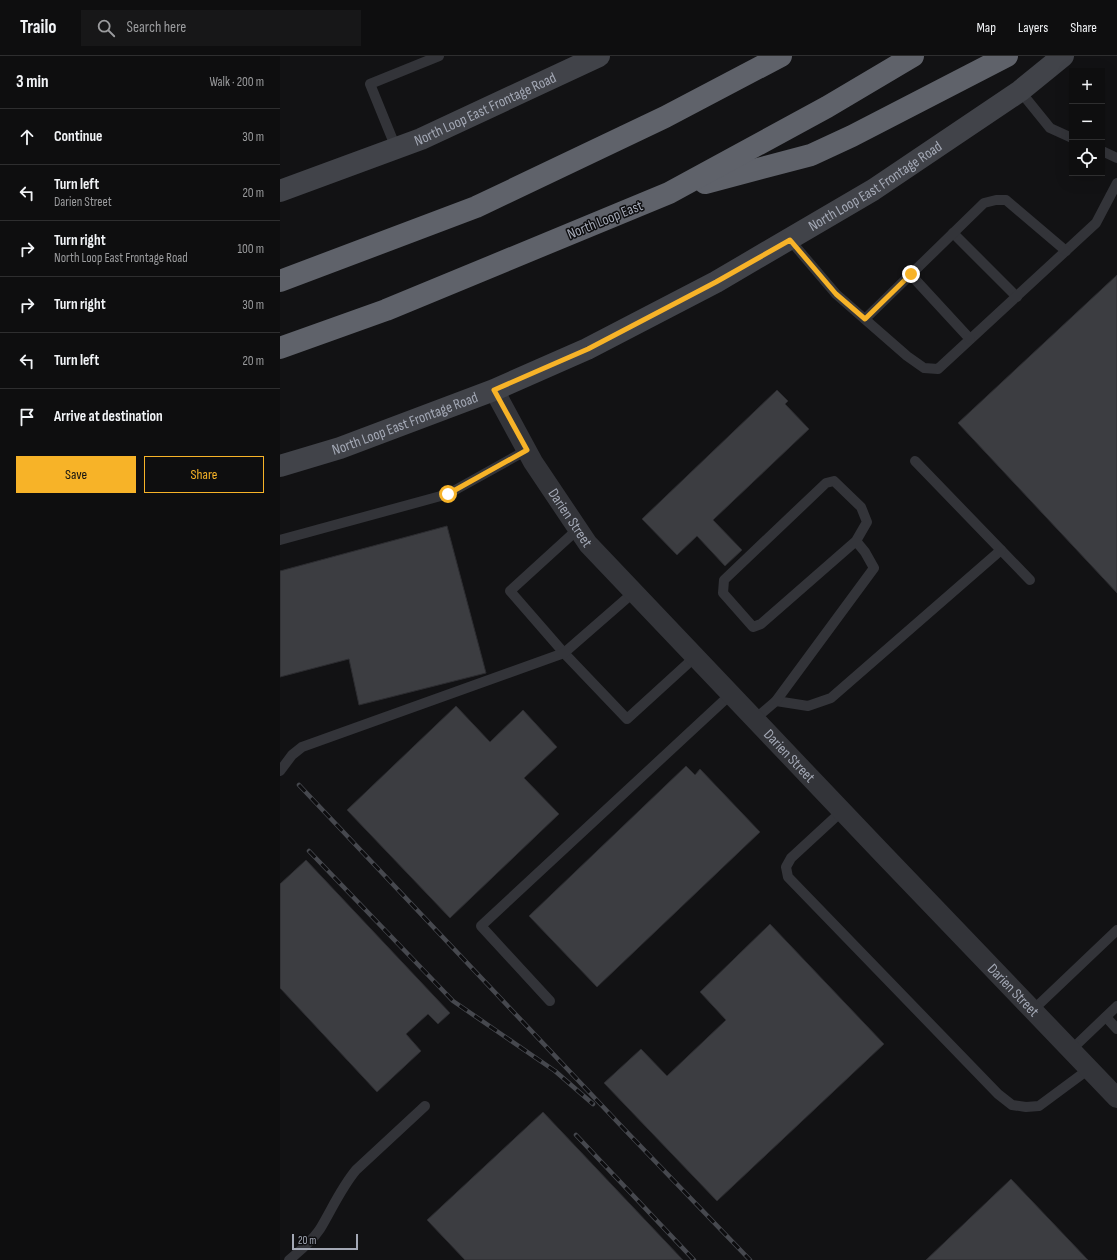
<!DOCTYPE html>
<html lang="en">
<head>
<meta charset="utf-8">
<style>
	:root { --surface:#0e0e0f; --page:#171718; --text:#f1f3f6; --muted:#9b9c9e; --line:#2e2e2f; --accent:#f7b328 }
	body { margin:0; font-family:"Sofia Sans Condensed",sans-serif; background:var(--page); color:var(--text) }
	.controls { position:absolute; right:12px; top:12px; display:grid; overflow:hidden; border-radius:0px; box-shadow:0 4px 16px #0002 }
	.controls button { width:36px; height:36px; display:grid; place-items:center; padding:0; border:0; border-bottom:1px solid var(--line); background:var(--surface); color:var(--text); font:20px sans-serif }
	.scale { position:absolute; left:12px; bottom:10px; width:66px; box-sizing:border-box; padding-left:4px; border:2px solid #a3a8b5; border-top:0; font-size:11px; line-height:14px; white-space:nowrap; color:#a3a8b5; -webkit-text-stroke:3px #0d0d0f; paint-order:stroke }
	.stop { position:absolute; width:12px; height:12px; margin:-9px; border:3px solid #f7b328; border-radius:50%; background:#fff }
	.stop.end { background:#f7b328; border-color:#fff; box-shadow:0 1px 4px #0008 }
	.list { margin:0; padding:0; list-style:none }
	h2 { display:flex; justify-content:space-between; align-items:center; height:52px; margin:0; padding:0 16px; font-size:17px }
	h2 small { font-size:13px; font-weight:400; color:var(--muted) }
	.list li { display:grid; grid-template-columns:26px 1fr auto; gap:12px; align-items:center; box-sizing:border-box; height:56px; padding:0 16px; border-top:1px solid var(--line) }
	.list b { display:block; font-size:15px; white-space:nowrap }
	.list p { margin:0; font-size:13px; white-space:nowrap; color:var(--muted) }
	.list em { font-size:13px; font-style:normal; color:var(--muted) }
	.actions { display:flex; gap:8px; padding:12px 16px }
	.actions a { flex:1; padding:9px 0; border:1px solid var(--accent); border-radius:0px; text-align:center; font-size:14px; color:var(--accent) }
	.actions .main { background:var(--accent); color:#111 }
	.icon { flex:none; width:22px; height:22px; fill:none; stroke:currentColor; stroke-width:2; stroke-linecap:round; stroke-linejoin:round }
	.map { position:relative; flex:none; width:837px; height:1204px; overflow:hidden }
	header { display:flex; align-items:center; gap:24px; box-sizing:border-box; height:56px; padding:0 20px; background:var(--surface); border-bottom:1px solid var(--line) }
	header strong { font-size:19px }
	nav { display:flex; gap:22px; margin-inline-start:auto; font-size:14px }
	.search { width:280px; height:36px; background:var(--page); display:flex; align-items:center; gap:10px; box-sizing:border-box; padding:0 14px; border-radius:0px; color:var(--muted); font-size:15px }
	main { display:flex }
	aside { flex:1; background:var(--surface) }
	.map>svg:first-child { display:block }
	.building { fill:#3c3d41; stroke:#2c2c30 }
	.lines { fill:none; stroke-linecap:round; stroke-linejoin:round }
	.service { stroke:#333439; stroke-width:10 }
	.minor { stroke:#333439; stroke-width:20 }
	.secondary { stroke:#414349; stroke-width:22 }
	.motorway { stroke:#5f626a; stroke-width:22 }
	.rail-casing { stroke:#46484e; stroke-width:4.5 }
	.rail { stroke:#0d0d0f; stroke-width:3; stroke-dasharray:9; stroke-linecap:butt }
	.route { stroke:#f7b328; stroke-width:5 }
	.labels { text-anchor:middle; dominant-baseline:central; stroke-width:3; stroke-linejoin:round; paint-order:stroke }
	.street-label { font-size:15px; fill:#a3a8b5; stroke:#0d0d0f }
</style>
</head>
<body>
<header>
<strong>Trailo</strong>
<div class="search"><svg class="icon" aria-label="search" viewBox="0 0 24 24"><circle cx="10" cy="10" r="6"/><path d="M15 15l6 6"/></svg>Search here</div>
<nav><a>Map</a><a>Layers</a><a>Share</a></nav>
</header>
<main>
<aside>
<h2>3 min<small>Walk · 200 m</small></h2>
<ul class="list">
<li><svg class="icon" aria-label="ahead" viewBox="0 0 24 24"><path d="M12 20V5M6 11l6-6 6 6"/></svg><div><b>Continue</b></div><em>30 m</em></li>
<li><svg class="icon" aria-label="left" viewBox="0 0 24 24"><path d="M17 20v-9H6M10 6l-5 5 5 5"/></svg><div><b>Turn left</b><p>Darien Street</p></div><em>20 m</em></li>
<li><svg class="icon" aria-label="right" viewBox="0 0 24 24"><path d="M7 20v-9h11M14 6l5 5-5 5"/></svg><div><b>Turn right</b><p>North Loop East Frontage Road</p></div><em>100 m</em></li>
<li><svg class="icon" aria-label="right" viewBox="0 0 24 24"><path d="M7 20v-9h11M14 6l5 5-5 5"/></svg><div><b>Turn right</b></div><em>30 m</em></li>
<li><svg class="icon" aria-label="left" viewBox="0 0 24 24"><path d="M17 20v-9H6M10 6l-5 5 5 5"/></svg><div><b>Turn left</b></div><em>20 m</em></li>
<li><svg class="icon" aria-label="arrive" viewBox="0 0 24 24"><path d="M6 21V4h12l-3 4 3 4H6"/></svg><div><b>Arrive at destination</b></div></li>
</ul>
<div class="actions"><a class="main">Save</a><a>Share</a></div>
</aside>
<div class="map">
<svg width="837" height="1204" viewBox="0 0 837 1204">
	<rect width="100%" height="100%" fill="#121214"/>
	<g class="building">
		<polygon points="837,219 837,537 678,367"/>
		<polygon points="497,334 508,345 505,348 529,373 433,464 462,494 445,510 417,480 397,499 362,463"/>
		<polygon points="167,470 206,617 79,649 69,603 0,621 0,515"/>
		<polygon points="176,650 210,686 243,654 277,691 244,722 279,758 170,862 67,754"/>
		<polygon points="406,710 415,719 420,713 480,776 317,931 249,860"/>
		<polygon points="26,804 170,957 158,968 148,958 126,978 141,995 97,1036 0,932 0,828"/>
		<polygon points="490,868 604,988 437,1145 324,1027 361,993 387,1020 446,964 420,936"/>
		<polygon points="263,1056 403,1204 185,1204 147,1164"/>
		<polygon points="731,1123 808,1204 646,1204"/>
	</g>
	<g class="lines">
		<g class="service">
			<polyline points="740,35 770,72 792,82"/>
			<polyline points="116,92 90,28 159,0"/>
			<polyline points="822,95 837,102"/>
			<polyline points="673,177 737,241"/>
			<polyline points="510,184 556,238 627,300 644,312 658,313 816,167 837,127"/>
			<polyline points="631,219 690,283"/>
			<polyline points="585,263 704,147 716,144 726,144 786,195"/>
			<polyline points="298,473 230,535 284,597 347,663 415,601"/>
			<polyline points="0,484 168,438 247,394"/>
			<polyline points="721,494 750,524"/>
			<polyline points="496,645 528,650 551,642 721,494 635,405"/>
			<polyline points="475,663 496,645 594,512 585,496 576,485 587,466 581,451 554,425 546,427 444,524 443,537 473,571 481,568 576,485"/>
			<polyline points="0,715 12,699 22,691 284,597 354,536"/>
			<polyline points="562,755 511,802 506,811 508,821 718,1038 732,1049 746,1051 759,1050 809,1013"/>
			<polyline points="270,945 201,870 451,638"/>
			<polyline points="753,954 837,874"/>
			<polyline points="826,961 837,973"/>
			<polyline points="791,994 837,950"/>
			<path d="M9,1204C20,1195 32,1185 40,1173C52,1153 61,1132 76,1114L145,1050"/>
		</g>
		<path class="minor" id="s1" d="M214,334L253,406L308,488L602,797L837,1042"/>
		<g class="secondary">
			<path id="s2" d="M0,135L141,83L319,0"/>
			<path id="s3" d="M0,410L60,392L214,334L307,293L436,226L593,134L740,35L783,0"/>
		</g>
		<g class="motorway">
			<polyline points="425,127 531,99 572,80 727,0"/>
			<polyline points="0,225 196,151 385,61 501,0"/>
			<polyline points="0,292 106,254 389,137 547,51 633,0"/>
		</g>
		<g class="rail-casing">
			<g id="rail">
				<polyline points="19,729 345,1074 470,1204"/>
				<polyline points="29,795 173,945 275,1015 313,1048"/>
				<polyline points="296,1079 414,1204"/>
			</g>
		</g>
		<use href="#rail" class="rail"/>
	</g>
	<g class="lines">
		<polyline class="route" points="168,438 247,394 214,334 308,293 436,226 510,184 556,238 585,263 631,218"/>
	</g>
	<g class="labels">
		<g class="street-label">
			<text stroke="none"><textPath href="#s2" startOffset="221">North Loop East Frontage Road</textPath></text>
			<text stroke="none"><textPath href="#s3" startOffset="660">North Loop East Frontage Road</textPath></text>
			<text transform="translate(325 164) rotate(-22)">North Loop East</text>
			<text stroke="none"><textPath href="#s3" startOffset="132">North Loop East Frontage Road</textPath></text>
			<text stroke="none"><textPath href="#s1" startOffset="149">Darien Street</textPath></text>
			<text stroke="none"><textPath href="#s1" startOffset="473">Darien Street</textPath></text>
			<text stroke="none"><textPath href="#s1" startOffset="797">Darien Street</textPath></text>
		</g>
	</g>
</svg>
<div class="controls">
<button>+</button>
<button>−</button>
<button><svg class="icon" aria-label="locate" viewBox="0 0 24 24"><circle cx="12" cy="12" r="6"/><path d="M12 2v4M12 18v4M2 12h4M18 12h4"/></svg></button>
</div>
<div class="scale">20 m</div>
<div class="stop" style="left:168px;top:438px"></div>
<div class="stop end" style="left:631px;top:218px"></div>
</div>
</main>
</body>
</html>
